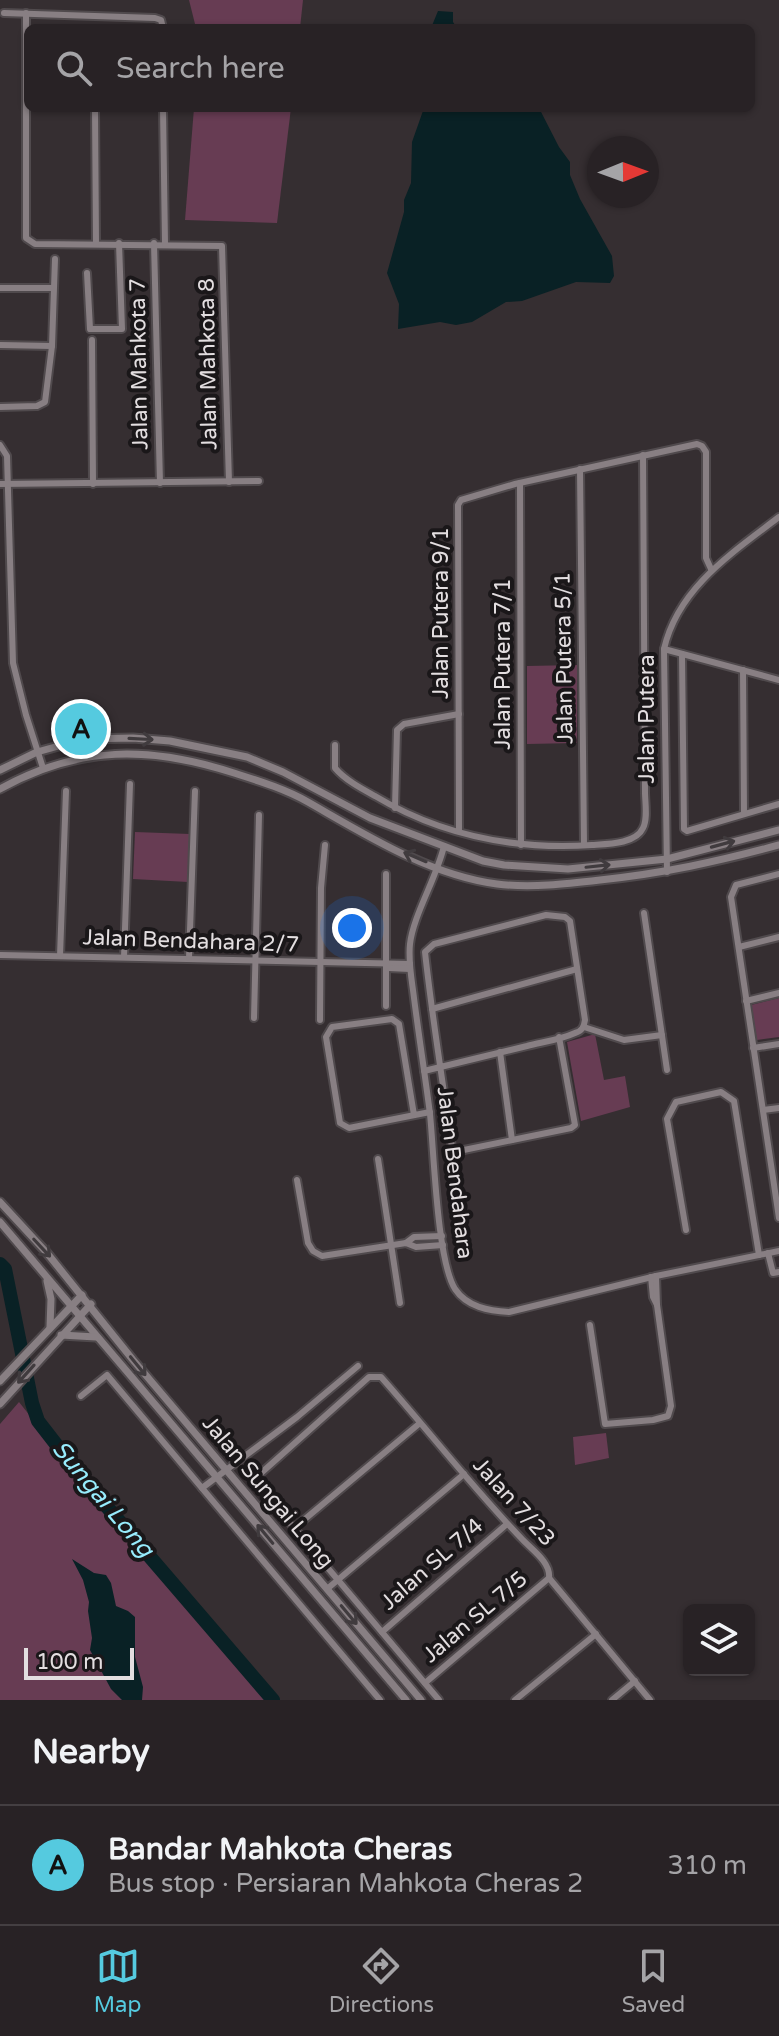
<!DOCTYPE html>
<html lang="en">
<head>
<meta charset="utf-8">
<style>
	:root { --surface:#282225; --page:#302a2d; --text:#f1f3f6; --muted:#a5a4a7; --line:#443f42; --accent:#55cadf }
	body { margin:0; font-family:"Varela Round",sans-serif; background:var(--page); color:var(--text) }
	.controls { position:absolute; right:24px; bottom:24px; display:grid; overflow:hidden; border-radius:12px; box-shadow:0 2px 6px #0004 }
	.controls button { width:72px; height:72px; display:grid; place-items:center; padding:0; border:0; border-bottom:2px solid var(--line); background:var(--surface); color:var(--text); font:40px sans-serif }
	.compass { position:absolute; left:587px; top:136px; width:72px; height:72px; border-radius:50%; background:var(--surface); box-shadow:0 2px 6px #0004; rotate:89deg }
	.scale { position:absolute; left:24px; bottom:20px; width:110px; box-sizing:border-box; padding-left:8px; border:4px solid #e3dee0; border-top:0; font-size:22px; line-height:28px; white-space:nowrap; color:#e3dee0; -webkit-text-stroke:6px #1a1719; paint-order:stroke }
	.you { position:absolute; left:352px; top:928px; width:28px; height:28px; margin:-20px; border:6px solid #fff; border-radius:50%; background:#1a73e8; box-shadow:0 0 0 12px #1a73e833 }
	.badge { display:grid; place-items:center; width:52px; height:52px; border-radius:50%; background:var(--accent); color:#111; font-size:26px; font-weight:700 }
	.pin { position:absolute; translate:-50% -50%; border:4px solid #fff; box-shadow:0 2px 8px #0006 }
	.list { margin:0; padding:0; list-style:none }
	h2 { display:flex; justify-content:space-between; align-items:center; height:104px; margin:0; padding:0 32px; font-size:34px }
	h2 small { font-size:26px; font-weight:400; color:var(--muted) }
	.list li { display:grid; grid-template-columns:52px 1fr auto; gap:24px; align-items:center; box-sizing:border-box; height:120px; padding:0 32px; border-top:2px solid var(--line) }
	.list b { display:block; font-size:30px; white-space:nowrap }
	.list p { margin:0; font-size:26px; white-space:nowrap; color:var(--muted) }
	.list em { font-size:26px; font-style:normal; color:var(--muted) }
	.icon { flex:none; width:44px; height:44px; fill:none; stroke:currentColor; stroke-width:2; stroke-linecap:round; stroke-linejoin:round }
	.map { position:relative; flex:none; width:779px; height:1700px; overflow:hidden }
	.search { position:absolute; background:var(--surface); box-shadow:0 2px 6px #0004; left:24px; right:24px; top:24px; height:88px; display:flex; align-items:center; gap:20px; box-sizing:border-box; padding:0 28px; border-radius:12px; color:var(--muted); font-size:30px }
	.sheet { height:224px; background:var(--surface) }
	nav { display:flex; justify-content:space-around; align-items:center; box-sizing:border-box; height:112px; border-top:2px solid var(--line); background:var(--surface); font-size:22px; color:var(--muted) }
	nav a { display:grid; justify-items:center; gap:4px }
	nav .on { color:var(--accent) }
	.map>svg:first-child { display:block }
	.green { fill:#673c53 }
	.water { fill:#092125 }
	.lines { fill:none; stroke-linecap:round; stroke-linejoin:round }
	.river { stroke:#092125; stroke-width:14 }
	.minor-casing { stroke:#504a4d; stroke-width:10 }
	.tertiary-casing { stroke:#504a4d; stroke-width:11 }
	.minor { stroke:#887f83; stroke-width:6 }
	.tertiary { stroke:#887f83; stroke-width:7 }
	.oneway { stroke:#403b3e }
	.labels { text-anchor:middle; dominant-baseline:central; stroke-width:8; stroke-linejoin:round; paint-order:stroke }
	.street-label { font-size:22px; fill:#e3dee0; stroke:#1a1719 }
	.water-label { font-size:24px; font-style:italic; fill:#97ecfd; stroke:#1a1719 }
</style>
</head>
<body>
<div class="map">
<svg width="779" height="1700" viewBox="0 0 779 1700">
	<rect width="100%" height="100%" fill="#352e31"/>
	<g class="green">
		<polygon points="189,0 303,0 300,28 196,28"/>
		<polygon points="194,108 291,108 277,223 185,220"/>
		<polygon points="577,665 577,743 527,744 527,666"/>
		<polygon points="135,832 190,834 188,882 133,879"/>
		<polygon points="779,998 779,1037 757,1040 751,1005"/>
		<polygon points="595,1034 604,1080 625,1076 630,1107 581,1121 567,1042"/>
		<polygon points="19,1402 92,1494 267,1700 0,1700 0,1424"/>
		<polygon points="606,1433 609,1458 575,1465 573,1437"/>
	</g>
	<g class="water">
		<polygon points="438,11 453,12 453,22 457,28 431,28"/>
		<polygon points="424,108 539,108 559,147 570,162 570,175 580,199 612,256 614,276 610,283 576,282 522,301 506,302 472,322 456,325 440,322 398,329 399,304 387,273 404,212 404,200 411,183 412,142"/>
		<polygon points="72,1559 94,1573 106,1575 111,1583 116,1606 128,1611 135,1617 135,1657 143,1687 142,1700 122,1700 111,1689 90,1650 92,1638 88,1611 89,1602 83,1580"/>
	</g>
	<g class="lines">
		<polyline class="river" points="0,1264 5,1269 32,1403 38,1421 83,1479 273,1700"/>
		<g class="minor-casing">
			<g id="minor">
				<polyline points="4,13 155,18 161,20 163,28"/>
				<polyline points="26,13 26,238 35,244 222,246 229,482"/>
				<polyline points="95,108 96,243"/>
				<polyline points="163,108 165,244"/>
				<polyline points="154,243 160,483"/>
				<polyline points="87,273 90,329 122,329 119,243"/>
				<polyline points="0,288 53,288"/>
				<polyline points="92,340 93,484"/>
				<polyline points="0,345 52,346"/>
				<polyline points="0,407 37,406 45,402 52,346 55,259"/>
				<polyline points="0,445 7,456 13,663 26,715 43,768"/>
				<polyline points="580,469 584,845"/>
				<polyline points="520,483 521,845"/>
				<polyline points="0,484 259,481"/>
				<polyline points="664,649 779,680"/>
				<polyline points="682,654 684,829 687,831 779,804"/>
				<polyline points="743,670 744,813"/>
				<path d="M335,745V768C345,780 362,789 375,796C442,836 516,850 592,845C607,844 636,844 643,828C648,819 645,802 645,792L643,455"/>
				<polyline points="395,808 397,730 404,724 459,714"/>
				<polyline points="459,831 458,505 461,500 515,484 697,444 702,446 706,452 706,558 711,569"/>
				<path d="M444,846C437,877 413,916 410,944C408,962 412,981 414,998C419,1037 425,1075 430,1114C434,1153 437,1260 455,1289C467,1307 489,1311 509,1312L656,1276L779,1251"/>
				<path d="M667,872L664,649C678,588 732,553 779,517"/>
				<polyline points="779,874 736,885 731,897 779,1218"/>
				<polyline points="644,913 667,1070"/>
				<polyline points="739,947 779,937"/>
				<polyline points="0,955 410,964"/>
				<polyline points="60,956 66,791"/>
				<polyline points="124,957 130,784"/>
				<polyline points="189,958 195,791"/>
				<polyline points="388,968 410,969"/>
				<polyline points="746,1001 779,993"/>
				<polyline points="386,1006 386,874"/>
				<polyline points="432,1009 577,969"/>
				<polyline points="254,1018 259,815"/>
				<polyline points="320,1020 321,888 325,845"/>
				<polyline points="584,1027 624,1040 662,1035"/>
				<polyline points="753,1048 779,1044"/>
				<polyline points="500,1052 512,1140"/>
				<path d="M424,1071C458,1063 493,1054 527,1046C542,1042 560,1040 575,1033C582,1031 584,1027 585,1020L570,921L565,917L546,915L434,944L425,952C432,1017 443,1083 452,1148L454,1152L571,1128L575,1125L559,1037"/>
				<polyline points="763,1110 779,1108"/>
				<polyline points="414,1115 399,1024 392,1019 332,1027 326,1037 340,1123 349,1128 430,1112"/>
				<polyline points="378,1159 400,1303"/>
				<polyline points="297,1180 308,1243 313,1251 322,1256 406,1243 416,1247 443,1245"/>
				<polyline points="686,1230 667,1119 676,1102 721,1092 734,1101 759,1255"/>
				<polyline points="406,1243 414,1237 442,1236"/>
				<polyline points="768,1253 773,1273 779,1272"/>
				<polyline points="651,1277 653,1297 657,1305"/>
				<polyline points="590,1325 605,1424 653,1420 668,1416 671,1406 657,1305 656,1276"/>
				<polyline points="81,1396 107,1375 380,1700"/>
				<polyline points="202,1488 297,1417 358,1366"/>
				<polyline points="293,1529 420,1423"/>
				<polyline points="327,1589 464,1474"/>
				<polyline points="382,1632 507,1524"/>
				<polyline points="425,1683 549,1578"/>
				<path d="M439,1700L258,1485L260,1474L369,1377H381C428,1430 472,1487 521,1538C531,1549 551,1562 549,1578L650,1700"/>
				<polyline points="515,1700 596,1634"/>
				<polyline points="612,1700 635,1681"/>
			</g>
		</g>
		<g class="tertiary-casing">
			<g id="tertiary">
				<polyline points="0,770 37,752 84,739 133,738 170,741 247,757 283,772 370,818 483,861 504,865 568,869 667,859 779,830"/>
				<path d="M0,789C79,745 150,746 234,773C259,781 285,789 308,802C366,835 429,875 497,884C531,888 566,884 600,880C665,873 716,862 779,845"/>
				<polyline points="0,1202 47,1253 133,1360 421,1700"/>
				<polyline points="0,1222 406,1700"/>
				<polyline points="47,1281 51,1299 50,1327"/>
				<polyline points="61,1335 96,1337"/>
				<polyline points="0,1381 82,1295"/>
				<polyline points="0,1404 91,1304"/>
			</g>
		</g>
		<use href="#minor" class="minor"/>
		<use href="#tertiary" class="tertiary"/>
	</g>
	<defs><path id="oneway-shaft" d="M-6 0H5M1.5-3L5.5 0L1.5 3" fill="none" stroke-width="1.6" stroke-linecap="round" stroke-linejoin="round" transform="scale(2)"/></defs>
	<g class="oneway">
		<use href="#oneway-shaft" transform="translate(141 739) rotate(3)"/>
		<use href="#oneway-shaft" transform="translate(723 844) rotate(-15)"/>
		<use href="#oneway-shaft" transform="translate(415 857) rotate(-157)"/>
		<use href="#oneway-shaft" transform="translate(598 866) rotate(-6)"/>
		<use href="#oneway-shaft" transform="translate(42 1248) rotate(47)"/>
		<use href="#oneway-shaft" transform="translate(138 1366) rotate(51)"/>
		<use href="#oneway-shaft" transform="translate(26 1374) rotate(132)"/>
		<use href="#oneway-shaft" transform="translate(265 1534) rotate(-130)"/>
		<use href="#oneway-shaft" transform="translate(349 1615) rotate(50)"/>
	</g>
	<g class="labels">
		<g class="street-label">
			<text transform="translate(139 364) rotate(-91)">Jalan Mahkota 7</text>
			<text transform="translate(208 364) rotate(-91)">Jalan Mahkota 8</text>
			<text transform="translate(441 613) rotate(-90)">Jalan Putera 9/1</text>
			<text transform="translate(564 658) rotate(-91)">Jalan Putera 5/1</text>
			<text transform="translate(503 664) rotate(-90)">Jalan Putera 7/1</text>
			<text transform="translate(647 719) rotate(-90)">Jalan Putera</text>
			<text transform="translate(191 941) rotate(2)">Jalan Bendahara 2/7</text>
			<text transform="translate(455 1173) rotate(83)">Jalan Bendahara</text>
			<text transform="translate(268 1492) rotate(50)">Jalan Sungai Long</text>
			<text transform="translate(514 1502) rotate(48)">Jalan 7/23</text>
			<text transform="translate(432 1564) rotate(-41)">Jalan SL 7/4</text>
			<text transform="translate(475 1617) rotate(-40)">Jalan SL 7/5</text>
		</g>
		<g class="water-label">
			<text transform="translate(103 1499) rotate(50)">Sungai Long</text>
		</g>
	</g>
</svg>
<div class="controls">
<button><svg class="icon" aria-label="layers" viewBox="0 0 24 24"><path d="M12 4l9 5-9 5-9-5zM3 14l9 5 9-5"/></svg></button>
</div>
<svg class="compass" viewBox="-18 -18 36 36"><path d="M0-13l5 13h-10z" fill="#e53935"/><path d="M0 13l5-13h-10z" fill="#a5a4a7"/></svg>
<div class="scale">100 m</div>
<div class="you"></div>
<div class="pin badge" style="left:81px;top:729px">A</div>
<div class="search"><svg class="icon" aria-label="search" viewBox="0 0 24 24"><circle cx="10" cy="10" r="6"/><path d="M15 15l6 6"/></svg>Search here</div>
</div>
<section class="sheet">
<h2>Nearby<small></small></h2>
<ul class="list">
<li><span class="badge">A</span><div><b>Bandar Mahkota Cheras</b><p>Bus stop · Persiaran Mahkota Cheras 2</p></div><em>310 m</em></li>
</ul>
</section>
<nav>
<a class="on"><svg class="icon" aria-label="map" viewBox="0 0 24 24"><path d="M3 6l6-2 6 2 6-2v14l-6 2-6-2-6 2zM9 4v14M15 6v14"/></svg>Map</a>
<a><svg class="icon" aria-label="directions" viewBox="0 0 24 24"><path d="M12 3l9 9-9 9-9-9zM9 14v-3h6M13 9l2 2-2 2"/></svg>Directions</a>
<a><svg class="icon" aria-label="saved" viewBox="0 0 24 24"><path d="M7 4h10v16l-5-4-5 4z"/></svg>Saved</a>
</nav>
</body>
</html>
